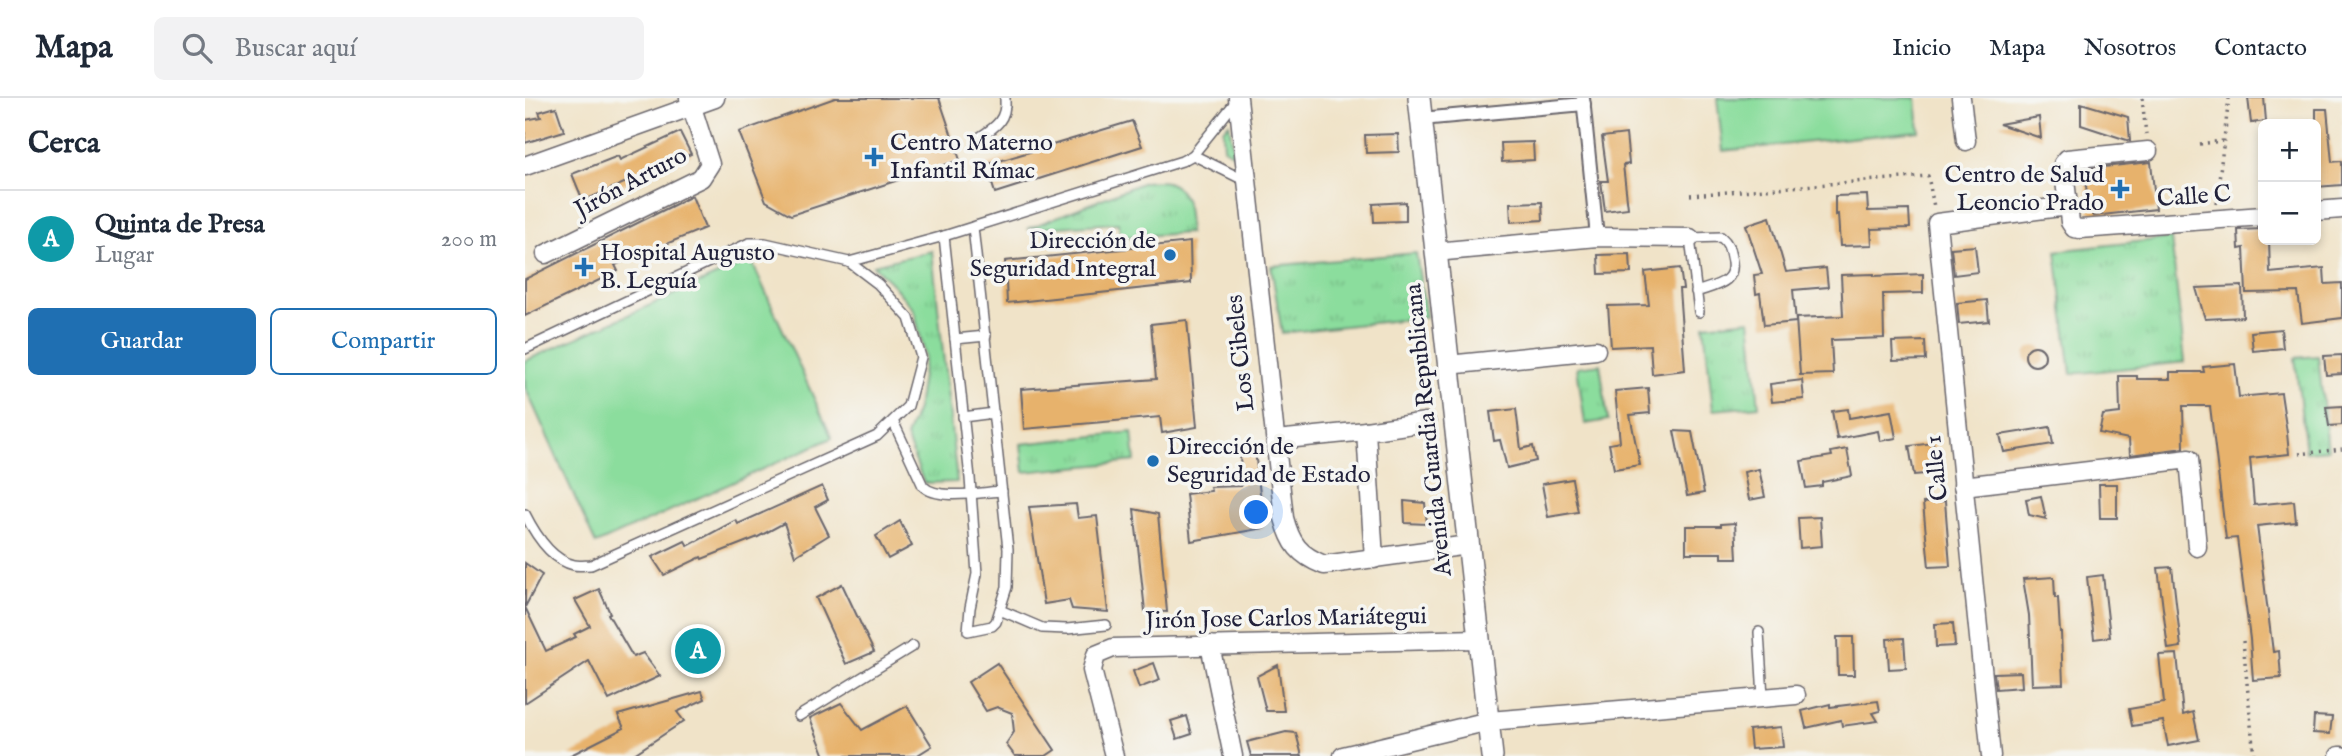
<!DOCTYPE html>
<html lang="es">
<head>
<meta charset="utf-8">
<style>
	:root { --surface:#fff; --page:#f2f2f3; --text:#1f2937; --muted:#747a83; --line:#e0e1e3; --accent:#1f6fb2 }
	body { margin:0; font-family:"IM FELL English",serif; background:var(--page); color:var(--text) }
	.controls { position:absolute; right:21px; top:21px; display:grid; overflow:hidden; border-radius:10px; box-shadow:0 4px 10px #0003 }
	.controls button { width:63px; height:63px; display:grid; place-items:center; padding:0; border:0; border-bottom:2px solid var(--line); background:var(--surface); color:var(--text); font:35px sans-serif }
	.you { position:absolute; left:732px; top:415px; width:24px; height:24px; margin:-18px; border:5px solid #fff; border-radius:50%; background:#1a73e8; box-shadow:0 0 0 10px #1a73e833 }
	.badge { display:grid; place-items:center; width:46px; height:46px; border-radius:50%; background:var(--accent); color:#fff; font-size:23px; font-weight:700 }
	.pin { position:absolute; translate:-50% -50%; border:4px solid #fff; box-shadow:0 2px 7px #0006 }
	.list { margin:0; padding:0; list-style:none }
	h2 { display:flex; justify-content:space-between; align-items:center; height:91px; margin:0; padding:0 28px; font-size:30px }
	h2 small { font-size:23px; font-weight:400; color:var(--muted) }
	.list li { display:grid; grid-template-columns:46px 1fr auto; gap:21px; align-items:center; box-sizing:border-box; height:98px; padding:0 28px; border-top:2px solid var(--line) }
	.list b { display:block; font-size:26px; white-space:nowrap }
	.list p { margin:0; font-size:23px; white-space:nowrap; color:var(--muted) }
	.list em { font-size:23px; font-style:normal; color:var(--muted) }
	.actions { display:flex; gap:14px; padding:21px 28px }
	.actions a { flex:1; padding:16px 0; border:2px solid var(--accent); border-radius:10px; text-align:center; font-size:24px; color:var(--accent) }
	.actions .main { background:var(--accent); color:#fff }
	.icon { flex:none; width:38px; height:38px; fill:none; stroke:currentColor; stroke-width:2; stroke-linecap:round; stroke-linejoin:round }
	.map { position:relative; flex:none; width:1817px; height:658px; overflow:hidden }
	header { display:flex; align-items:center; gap:42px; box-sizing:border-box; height:98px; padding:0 35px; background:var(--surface); border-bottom:2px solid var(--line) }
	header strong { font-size:33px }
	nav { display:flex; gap:38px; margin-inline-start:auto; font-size:24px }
	.search { width:490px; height:63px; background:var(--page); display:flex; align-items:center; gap:18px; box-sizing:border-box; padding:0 24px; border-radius:10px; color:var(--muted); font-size:26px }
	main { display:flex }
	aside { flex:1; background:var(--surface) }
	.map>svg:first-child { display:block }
	.grass { fill:url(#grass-tufts); stroke:#56806c; stroke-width:2 }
	.pitch { fill:#8bdd9d; stroke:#56806c; stroke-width:2 }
	.building { fill:#e7b26c }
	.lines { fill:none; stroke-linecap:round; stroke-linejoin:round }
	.service-casing { stroke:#6a666c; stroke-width:12 }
	.pedestrian-casing { stroke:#6a666c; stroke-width:16 }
	.minor-casing { stroke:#6a666c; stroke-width:21 }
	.tertiary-casing { stroke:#6a666c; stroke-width:24 }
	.path { stroke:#6a666c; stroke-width:3.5; stroke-dasharray:2 5; stroke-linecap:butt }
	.service { stroke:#fff; stroke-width:9 }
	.pedestrian { stroke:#fff; stroke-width:12 }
	.minor { stroke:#fff; stroke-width:18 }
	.tertiary { stroke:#fff; stroke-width:21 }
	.poi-dot { fill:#1f6fb2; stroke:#f6f6f2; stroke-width:2.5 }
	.labels { text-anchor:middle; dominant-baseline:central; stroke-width:7; stroke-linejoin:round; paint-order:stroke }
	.poi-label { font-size:24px; fill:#22223b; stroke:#f6f6f2; text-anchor:start }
	.street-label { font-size:24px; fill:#22223b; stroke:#f6f6f2 }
</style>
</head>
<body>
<header>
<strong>Mapa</strong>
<div class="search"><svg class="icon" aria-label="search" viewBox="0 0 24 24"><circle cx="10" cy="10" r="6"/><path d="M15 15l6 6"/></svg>Buscar aquí</div>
<nav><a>Inicio</a><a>Mapa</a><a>Nosotros</a><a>Contacto</a></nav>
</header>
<main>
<aside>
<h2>Cerca<small></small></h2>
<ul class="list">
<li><span class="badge" style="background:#0f9aa8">A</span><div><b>Quinta de Presa</b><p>Lugar</p></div><em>200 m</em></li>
</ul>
<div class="actions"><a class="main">Guardar</a><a>Compartir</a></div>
</aside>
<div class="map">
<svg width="1817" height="658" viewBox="0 0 1817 658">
	<defs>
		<pattern id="grass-tufts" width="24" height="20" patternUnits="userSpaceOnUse" patternTransform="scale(1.75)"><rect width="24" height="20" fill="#8bdd9d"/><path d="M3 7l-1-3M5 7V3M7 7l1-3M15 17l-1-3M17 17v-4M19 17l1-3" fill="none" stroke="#78bd88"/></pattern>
	</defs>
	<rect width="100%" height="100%" fill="#f6f6f2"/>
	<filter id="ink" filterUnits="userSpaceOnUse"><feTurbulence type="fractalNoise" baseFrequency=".0143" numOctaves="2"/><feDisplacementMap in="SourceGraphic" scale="14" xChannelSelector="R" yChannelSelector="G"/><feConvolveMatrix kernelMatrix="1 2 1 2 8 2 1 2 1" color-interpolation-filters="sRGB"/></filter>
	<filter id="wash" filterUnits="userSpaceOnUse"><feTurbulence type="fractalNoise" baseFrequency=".00686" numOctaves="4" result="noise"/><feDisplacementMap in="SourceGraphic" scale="28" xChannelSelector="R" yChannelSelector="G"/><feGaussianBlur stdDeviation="1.57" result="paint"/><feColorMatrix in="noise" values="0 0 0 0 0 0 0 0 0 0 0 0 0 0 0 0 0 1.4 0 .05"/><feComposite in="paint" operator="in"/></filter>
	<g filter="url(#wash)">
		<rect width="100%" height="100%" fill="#f0e3c8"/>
		<g class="grass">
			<polygon points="704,25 709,56 699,50 698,32"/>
			<path d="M619,84C625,84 636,82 642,84C665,92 663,116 664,135L596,139L593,125L502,131Z"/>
			<polygon points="1646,140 1660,264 1546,276 1531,153"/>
			<polygon points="407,153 432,384 399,385 381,339 392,311 400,257 389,212 369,188 348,167"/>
			<polygon points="891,155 901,219 757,235 746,168"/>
			<polygon points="1225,222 1234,308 1188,312 1179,227"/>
			<polygon points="1793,258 1803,352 1781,354 1770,260"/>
			<polygon points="1075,266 1083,322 1060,326 1052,269"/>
			<polygon points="607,334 610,363 499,374 496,346"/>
		</g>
		<g class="pitch">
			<polygon points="1192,0 1391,0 1394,33 1198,53"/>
			<polygon points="226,162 307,340 71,446 0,289 0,263"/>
		</g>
		<g id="blocks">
			<g class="building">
				<polygon points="310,0 414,0 435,62 266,117 241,103 214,34"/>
				<polygon points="1723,0 1739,0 1741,23 1726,25"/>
				<polygon points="1556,5 1603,19 1605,43 1556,27"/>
				<polygon points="31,9 39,33 0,45 0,22 16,19 14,14"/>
				<polygon points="1791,11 1802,11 1807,64 1817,63 1817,87 1791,89"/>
				<polygon points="1514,19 1516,40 1474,26"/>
				<polygon points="607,23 617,48 470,95 461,67"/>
				<polygon points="155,34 166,56 58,103 47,76 93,58 95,62"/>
				<polygon points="873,36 874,54 841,55 840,37"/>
				<polygon points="1101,36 1104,66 1098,67 1103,110 1080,113 1076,83 1083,83 1077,39"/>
				<polygon points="1008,44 1009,62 977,64 976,45"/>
				<polygon points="1626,64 1631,111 1568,118 1564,113 1559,71"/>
				<polygon points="1342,97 1343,113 1384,112 1385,130 1346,131 1347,147 1315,148 1313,116 1310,117 1310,98"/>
				<polygon points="167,98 180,130 90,167 93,173 0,218 0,181"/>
				<polygon points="881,104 881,123 849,124 848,106"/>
				<polygon points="1017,104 1018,122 986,124 985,105"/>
				<polygon points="1245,119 1261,174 1301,170 1303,189 1268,192 1271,224 1239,227 1235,195 1231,196 1229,177 1237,176 1221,127"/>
				<polygon points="1738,131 1738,142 1744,142 1745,175 1799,170 1800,186 1817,185 1817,220 1777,225 1773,194 1721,195 1719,150 1714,151 1713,132"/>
				<polygon points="665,144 666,185 482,205 480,163"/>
				<polygon points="1450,148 1453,174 1429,177 1426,150"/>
				<polygon points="1105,156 1106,175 1074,176 1073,157"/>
				<polygon points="1155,170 1158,191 1154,191 1160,272 1127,276 1125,247 1086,249 1083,208 1124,207 1120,174"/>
				<polygon points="1349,176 1349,178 1398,176 1398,195 1358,196 1359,240 1306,242 1308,276 1275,277 1271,220 1318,218 1316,177"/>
				<polygon points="1717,188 1718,219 1680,221 1671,190"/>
				<polygon points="1462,202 1464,223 1434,226 1432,205"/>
				<polygon points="662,222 672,329 637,335 635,319 499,331 496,291 631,281 626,226"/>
				<polygon points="1756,231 1758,250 1728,253 1726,234"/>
				<polygon points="1400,243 1401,262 1368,263 1367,244"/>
				<circle cx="1510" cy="258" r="10"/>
				<polygon points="1817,257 1817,276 1801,277 1799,258"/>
				<polygon points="1710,266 1714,299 1756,295 1762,335 1764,356 1725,360 1729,407 1769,403 1771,424 1732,428 1748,554 1754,553 1756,580 1728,582 1725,541 1712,440 1701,441 1685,308 1658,308 1659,350 1605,357 1604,341 1574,335 1578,317 1595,315 1594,278 1612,278 1612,281 1645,281 1645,274 1679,274 1678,269"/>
				<polygon points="1277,282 1279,301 1247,304 1245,286"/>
				<polygon points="1123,290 1125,315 1105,317 1115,367 1089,371 1084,346 1095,344 1090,293"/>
				<polygon points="1817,308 1817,327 1804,328 1801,309"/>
				<polygon points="991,311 996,351 1008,348 1011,363 982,370 975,342 969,343 965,314"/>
				<polygon points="1323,311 1324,320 1366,313 1371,340 1355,343 1353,333 1312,341 1307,313"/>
				<polygon points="1525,329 1528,346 1479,354 1475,337"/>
				<polygon points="1149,333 1167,334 1179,395 1162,398"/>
				<polygon points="1408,345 1411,375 1389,377 1384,348"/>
				<polygon points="1322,351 1327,378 1297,384 1297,388 1281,390 1276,363 1307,358 1306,354"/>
				<polygon points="715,352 730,353 739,430 666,443 661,396 686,393 685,389 716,388"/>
				<polygon points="1234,371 1240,399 1224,402 1219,374"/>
				<polygon points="1047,381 1053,414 1023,419 1017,386"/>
				<polygon points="1574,386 1592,386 1592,420 1575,420"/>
				<polygon points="297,388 303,402 290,409 304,437 270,458 259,425 233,439 177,461 176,459 139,477 127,459 160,443 163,448 211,422 213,426"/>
				<polygon points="1516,398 1521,421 1504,417 1501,401"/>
				<polygon points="879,403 900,405 902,426 880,425"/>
				<polygon points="1420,403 1425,468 1404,469 1398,405"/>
				<polygon points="551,406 553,420 572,418 583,514 547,511 544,502 519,506 504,409"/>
				<polygon points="609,411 633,416 642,514 620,513"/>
				<polygon points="1295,419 1297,448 1275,450 1273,420"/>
				<polygon points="375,423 387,448 363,461 351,438"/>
				<polygon points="1210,425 1212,460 1197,460 1197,455 1161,455 1161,428 1196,428 1196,426"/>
				<polygon points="0,465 17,477 0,509"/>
				<polygon points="1647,469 1656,549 1643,551 1633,470"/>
				<polygon points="1578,477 1585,539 1569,541 1562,479"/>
				<polygon points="1529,479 1530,500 1533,500 1535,534 1536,534 1538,586 1507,587 1504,517 1498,481"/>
				<polygon points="317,486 349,554 321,566 291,500"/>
				<polygon points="74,491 85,515 83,516 108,559 118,555 135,578 84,602 64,563 0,605 0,509 21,553 51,539 49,536 65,528 50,502"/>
				<polygon points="1428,525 1430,548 1411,549 1410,526"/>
				<polygon points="1312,539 1328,539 1329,577 1313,577"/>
				<polygon points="1379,540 1381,570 1364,571 1362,541"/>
				<polygon points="1652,556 1658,617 1668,614 1674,642 1643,648 1638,623 1607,628 1604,611 1639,605 1634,557"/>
				<polygon points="472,565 530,652 521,658 490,658 481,646 489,634 487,615 472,609 461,613 443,584"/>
				<polygon points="629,565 635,582 614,590 608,573"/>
				<polygon points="753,567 759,613 741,613 732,578"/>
				<polygon points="1496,574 1497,589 1471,591 1469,575"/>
				<polygon points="177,593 180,601 152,614 159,623 106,658 44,658 99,630 93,617"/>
				<polygon points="1353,603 1355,613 1348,615 1353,623 1317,628 1316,622 1281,630 1277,613 1305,606 1305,609"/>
				<polygon points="316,605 337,632 382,608 407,648 391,658 300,658 285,620"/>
				<polygon points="662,618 667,636 652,641 646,623"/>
				<polygon points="1789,618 1807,619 1805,636 1788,635"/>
				<polygon points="1256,629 1258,649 1226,651 1224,632"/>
				<polygon points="761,634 771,635 777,658 726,658 722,644"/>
			</g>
		</g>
	</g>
	<g filter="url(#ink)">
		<use href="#blocks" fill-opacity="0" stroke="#6a666c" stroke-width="2"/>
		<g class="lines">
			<g class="service-casing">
				<g id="service">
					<path d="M452,41C469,30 482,23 480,0"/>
					<polyline points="668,57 723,84"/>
					<polyline points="419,138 445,380 452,476 445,510 443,533 467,528 471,524 482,489 483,451 448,129"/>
					<polyline points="324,164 419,138 657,63 668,57 712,2"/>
					<path d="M1171,194C1191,187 1213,185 1206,159C1204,149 1203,145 1196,139L1165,140L1174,214"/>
					<polyline points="430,241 461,238"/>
					<path d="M0,251L224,145H240L324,164L353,186L384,220L396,259L383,308L352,338L66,467C61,467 54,468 49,467C26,462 10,436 0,416"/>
					<polyline points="438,319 469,315"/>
					<path d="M368,323L398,388C412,403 457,394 477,393"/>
					<polyline points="475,512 517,530 542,531 581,527"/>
					<polyline points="1234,534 1238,599"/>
					<polyline points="274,618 388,548"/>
				</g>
			</g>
			<g class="pedestrian-casing">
				<g id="pedestrian">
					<polyline points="1058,0 1072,139"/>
					<polyline points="896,21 1059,6"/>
				</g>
			</g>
			<g class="minor-casing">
				<g id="minor">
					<path d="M713,0L759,420C766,446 774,457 799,467L943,447"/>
					<polyline points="1436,0 1441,43"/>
					<polyline points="1623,53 1542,61 1538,66 1545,124 1549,130 1555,131 1738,118"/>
					<polyline points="0,68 190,0"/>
					<polyline points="1791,113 1817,111"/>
					<polyline points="910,154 1072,139 1165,140"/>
					<polyline points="21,156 176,80 185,66 164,0"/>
					<polyline points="923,267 1071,252"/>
					<polyline points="751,342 841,333"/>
					<polyline points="1438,388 1664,361 1672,449"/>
					<polyline points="849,461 841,333 901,324"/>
					<polyline points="685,547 708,658"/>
					<polyline points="589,658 567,572 571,557 588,550 954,541"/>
					<polyline points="818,658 964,623 1271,597"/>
					<polyline points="1466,658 1412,125 1543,108"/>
					<polyline points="1814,658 1817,658"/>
				</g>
			</g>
			<g class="tertiary-casing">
				<polyline id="tertiary" points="894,0 967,658"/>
			</g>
			<g class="path">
				<polyline points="1617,0 1621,36"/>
				<polyline points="1675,46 1697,43"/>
				<polyline points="1165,97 1403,78 1409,109"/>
				<polyline points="1691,106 1704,0"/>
				<polyline points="1774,356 1817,351"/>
				<polyline points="1718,543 1729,658"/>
			</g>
			<use href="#service" class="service"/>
			<use href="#pedestrian" class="pedestrian"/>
			<use href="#minor" class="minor"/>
			<use href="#tertiary" class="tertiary"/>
		</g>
	</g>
	<g class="poi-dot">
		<path d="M345.5 48.5h7v7h7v7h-7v7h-7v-7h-7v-7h7z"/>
		<path d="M1591.5 80.5h7v7h7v7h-7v7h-7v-7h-7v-7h7z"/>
		<circle cx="645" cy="157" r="7"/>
		<path d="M55.5 158.5h7v7h7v7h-7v7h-7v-7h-7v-7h7z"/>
		<circle cx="628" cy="363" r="7"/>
	</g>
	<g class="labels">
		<g class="poi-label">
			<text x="365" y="45">Centro Materno<tspan x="365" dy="28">Infantil Rímac</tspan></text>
			<text x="1579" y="77" text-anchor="end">Centro de Salud<tspan x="1579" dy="28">Leoncio Prado</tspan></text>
			<text x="631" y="143" text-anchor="end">Dirección de<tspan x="631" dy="28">Seguridad Integral</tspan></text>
			<text x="75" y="155">Hospital Augusto<tspan x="75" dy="28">B. Leguía</tspan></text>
			<text x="642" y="349">Dirección de<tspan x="642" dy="28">Seguridad de Estado</tspan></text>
		</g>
		<g class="street-label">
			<text transform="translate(106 85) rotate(-28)">Jirón Arturo</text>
			<text transform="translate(1669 99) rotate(-4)">Calle C</text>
			<text transform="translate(716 255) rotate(-96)">Los Cibeles</text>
			<text transform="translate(904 332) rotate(-96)">Avenida Guardia Republicana</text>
			<text transform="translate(1412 370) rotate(-96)">Calle 1</text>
			<text transform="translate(761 521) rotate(-1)">Jirón Jose Carlos Mariátegui</text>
		</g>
	</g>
</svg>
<div class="controls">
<button>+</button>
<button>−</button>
</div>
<div class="you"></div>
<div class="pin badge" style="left:173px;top:553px;background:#0f9aa8">A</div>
</div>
</main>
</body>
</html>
